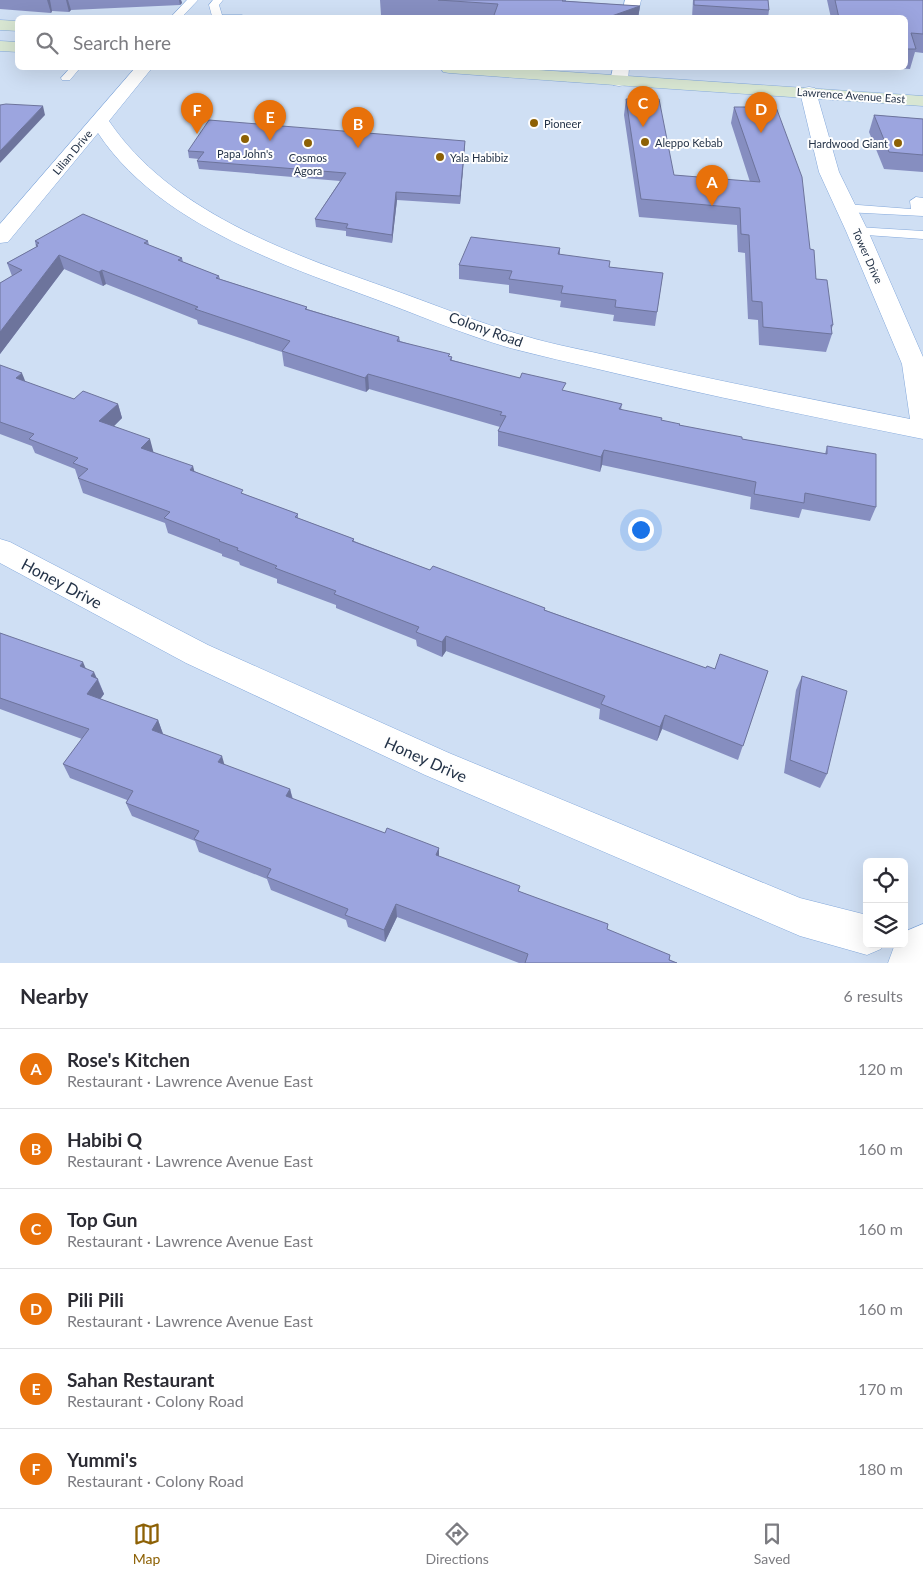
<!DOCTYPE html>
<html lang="en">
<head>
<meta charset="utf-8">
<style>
	:root { --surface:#fff; --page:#f2f2f3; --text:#2b2b33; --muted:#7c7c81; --line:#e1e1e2; --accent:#8d6105 }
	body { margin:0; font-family:Lato,sans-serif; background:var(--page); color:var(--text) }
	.controls { position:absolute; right:15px; bottom:15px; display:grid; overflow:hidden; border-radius:8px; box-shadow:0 5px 20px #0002 }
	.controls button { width:45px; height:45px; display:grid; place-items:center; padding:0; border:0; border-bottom:1px solid var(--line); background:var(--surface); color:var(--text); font:25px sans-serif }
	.you { position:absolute; left:640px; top:529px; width:18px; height:18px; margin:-12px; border:4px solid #fff; border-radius:50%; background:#1a73e8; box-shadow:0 0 0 8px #1a73e833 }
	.badge { display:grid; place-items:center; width:32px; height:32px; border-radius:50%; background:var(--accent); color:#fff; font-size:16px; font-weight:700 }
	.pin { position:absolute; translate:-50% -41px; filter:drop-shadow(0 1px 2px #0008) }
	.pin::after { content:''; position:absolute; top:26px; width:18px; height:15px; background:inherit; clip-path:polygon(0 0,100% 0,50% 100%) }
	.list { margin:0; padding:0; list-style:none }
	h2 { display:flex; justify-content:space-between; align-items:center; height:65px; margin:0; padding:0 20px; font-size:21px }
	h2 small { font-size:16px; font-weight:400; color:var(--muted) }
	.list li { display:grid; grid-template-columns:32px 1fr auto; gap:15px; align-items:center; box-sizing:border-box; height:80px; padding:0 20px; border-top:1px solid var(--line) }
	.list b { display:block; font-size:19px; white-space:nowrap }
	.list p { margin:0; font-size:16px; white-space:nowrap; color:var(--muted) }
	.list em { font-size:16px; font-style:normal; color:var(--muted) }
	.icon { flex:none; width:28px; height:28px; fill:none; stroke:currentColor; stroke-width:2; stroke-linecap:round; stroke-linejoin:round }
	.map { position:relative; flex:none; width:923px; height:963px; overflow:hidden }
	.search { position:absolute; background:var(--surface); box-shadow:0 5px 20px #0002; left:15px; right:15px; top:15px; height:55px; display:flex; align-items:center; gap:12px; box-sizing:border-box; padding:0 18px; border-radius:8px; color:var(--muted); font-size:19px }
	.sheet { height:545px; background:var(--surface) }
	nav { display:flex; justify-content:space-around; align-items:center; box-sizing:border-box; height:70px; border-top:1px solid var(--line); background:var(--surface); font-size:14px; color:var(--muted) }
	nav a { display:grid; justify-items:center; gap:2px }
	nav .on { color:var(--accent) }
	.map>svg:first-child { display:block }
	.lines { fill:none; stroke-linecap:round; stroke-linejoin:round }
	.service-casing { stroke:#83a8db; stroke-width:1 }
	.minor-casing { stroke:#83a8db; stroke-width:1 }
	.secondary-casing { stroke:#83a8db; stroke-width:1 }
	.service { fill:#fff; fill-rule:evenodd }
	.minor { fill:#fff; fill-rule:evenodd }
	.secondary { fill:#d8e6d2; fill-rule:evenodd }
	.wall { fill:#868ec0 }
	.shaded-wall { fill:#6d749c }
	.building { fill:#9ca5df; stroke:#6d749c }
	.poi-dot { fill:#8d6105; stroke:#fefefe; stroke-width:2 }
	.labels { text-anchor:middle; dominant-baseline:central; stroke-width:4; stroke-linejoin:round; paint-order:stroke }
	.far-street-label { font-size:11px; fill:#243348; stroke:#fefefe }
	.far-poi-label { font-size:11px; fill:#243348; stroke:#fefefe; text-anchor:start }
	.street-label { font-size:14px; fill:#243348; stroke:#fefefe }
	.near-street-label { font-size:16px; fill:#243348; stroke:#fefefe }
</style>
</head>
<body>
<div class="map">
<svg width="923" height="963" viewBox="0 0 923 963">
	<rect width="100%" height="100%" fill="#cfdff4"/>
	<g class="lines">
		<g class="service-casing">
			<g id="service">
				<polygon points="187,0 198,0 181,18 170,18"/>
				<polygon points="213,0 223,0 219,5 222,15 242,15 247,18 210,18 212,16 209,5"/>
				<polygon points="70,68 80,68 70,80 62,80 61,78"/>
				<polygon points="916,197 923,198 923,216 845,212 838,208 845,204 911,209 910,201"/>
				<polygon points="857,227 923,231 923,239 852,234 850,231"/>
			</g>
		</g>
		<g class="minor-casing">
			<g id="minor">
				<polygon points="625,0 641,0 637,18 621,18"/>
				<path d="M135,68H152L109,121C170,211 286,252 385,287C431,303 478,323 525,336C554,345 585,350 614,357C712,380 811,399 910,419L902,364L846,231L819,172L800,92L803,88L809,87L815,88L839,172L868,231L923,357V439C816,417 709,396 602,370C572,363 541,356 510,348C462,334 414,313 367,296C274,262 155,220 98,133L8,242L0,243V224Z"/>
				<polygon points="613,68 629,68 628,81 625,85 619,86 613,85 610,81"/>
				<polygon points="0,539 10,542 208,645 449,753 800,898 867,915 867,944 883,944 881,949 867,955 800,936 425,775 186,663 0,563"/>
				<polygon points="923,924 923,963 888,963 895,944 904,944 904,932"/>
			</g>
		</g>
		<g class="secondary-casing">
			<g id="secondary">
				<polygon points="0,20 18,21 18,31 0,30"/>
				<polygon points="0,41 18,42 18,52 0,51"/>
				<path d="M441,68H509L923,96V106C765,95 607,85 449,73L443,72Z"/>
			</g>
		</g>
		<use href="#service" class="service"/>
		<use href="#minor" class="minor"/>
		<use href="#secondary" class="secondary"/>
	</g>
	<g class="wall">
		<polygon points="0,0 181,0 182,3 180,5 71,10 69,12 52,11 51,13 0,9"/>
		<polygon points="380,0 566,0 566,1 640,6 638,18 418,18 381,15"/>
		<polygon points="693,0 768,0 769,10 768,18 692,18"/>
		<polygon points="827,0 923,0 923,53 915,52 910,69 895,68 906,68 906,18 831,18"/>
		<polygon points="626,99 674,175 750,182 731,123 734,107 810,249 816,279 833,325 831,331 832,334 826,352 759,345 758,320 748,319 745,253 738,252 737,225 639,217 624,115"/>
		<polygon points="874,115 923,119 923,172 884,169 869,132"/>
		<polygon points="465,141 460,204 397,200 392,243 346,236 346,231 316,227 315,219 340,181 199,169 197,161 199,159 189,158 188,151"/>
		<polygon points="35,241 148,241 149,245 182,258 183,262 219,276 220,279 307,307 307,309 399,337 400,341 452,357 452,360 565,391 622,404 621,410 679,425 742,439 825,454 827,446 876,507 870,521 802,509 799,518 750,509 751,497 602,465 600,472 498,446 498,431 500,427 369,389 366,392 284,366 282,352 198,324 197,320 106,284 103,286 64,269 0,354 0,283 12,276 7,263 36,247"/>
		<polygon points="560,248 560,255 609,267 663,273 655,326 613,321 614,315 560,307 561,301 509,293 509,285 459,279 459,265"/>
		<polygon points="0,365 25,382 74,399 118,404 122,418 114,426 153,452 244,494 298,514 298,518 354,539 354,541 430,570 545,608 545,610 706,668 768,671 738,760 662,729 657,741 599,719 600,709 446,651 442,657 417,646 416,640 336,608 336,605 277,583 277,579 240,565 239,562 222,556 222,554 168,533 165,523 83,493 75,469 35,453 32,446 0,434"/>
		<polygon points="0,633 86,669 98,679 104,694 100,699 158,720 163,734 224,765 290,789 293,799 385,833 439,848 439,857 607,929 677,963 519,963 397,917 385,942 348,927 346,920 271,890 267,879 199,852 195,841 132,816 126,803 127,800 70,778 63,764 82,739 0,709"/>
		<polygon points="802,676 827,774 820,788 784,773 796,690"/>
	</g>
	<g class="shaded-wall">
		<polygon points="47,0 50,0 52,11 51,13"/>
		<polygon points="66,0 68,0 71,10 69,12"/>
		<polygon points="179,0 181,0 182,3 180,5"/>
		<polygon points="640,6 638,18 606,18"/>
		<polygon points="43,106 45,115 0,163 0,151"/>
		<polygon points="465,141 465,148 460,204 460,196"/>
		<polygon points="396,192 397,200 392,243 392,235"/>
		<polygon points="59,255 64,269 0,354 0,332"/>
		<polygon points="102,270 106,284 103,286 99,272"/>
		<polygon points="22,373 28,388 16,378"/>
		<polygon points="368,374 369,389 366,392 365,378"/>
		<polygon points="118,404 122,418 104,436 99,421"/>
		<polygon points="150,439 154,454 141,448"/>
		<polygon points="604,450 602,465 600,472 601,457"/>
		<polygon points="193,466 197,481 190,470"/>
		<polygon points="446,636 446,651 442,657 442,642"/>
		<polygon points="83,662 89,676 80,666"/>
		<polygon points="94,672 104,694 93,709 87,694 91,676"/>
		<polygon points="665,715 662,729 657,741 660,727"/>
		<polygon points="158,720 163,734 152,730"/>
		<polygon points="222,756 226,770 218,762"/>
		<polygon points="290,789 293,802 286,796"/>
		<polygon points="439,848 439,861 436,855"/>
		<polygon points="396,904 397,917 385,942 384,930"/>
	</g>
	<g class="building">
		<polygon points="438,0 563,0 562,1 640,6 606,18 493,18 498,4"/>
		<polygon points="694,0 768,0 769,10 694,5"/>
		<polygon points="835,0 923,0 923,34 911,33 916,49 906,49 906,18 839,18"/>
		<polygon points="626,99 659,99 674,175 760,182 734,107 776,107 802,177 810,249 814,250 816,279 827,280 833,325 831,325 832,334 763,327 762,302 752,301 749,235 741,234 740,208 641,199"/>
		<polygon points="6,104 43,106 0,151 0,105"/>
		<polygon points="874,115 923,119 923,155 889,152"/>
		<polygon points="209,120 465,141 460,196 396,192 392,235 346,228 348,224 315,219 346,173 197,161 204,152 188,151"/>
		<polygon points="83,214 148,241 144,243 182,258 178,260 219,276 216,278 307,307 305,309 399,337 397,341 450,354 448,356 452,357 450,360 520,378 522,373 566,383 562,390 622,404 619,409 662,418 661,420 680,424 679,425 742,437 742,439 827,454 827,446 876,454 876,507 805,493 804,503 754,494 756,482 604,450 601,457 498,431 506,416 500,415 502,412 368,374 365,378 282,351 290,341 195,309 198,307 102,270 99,272 59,255 0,332 0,283 22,270 7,263 38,246 36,245 39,243 35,241"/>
		<polygon points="471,237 560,248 558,254 610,261 609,267 663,273 657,312 615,307 616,300 561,293 563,286 509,279 512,271 459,265"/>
		<polygon points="0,365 22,373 16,378 74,399 83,391 118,404 99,421 150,439 141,448 193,466 190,470 243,490 241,493 298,514 295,517 354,539 352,541 430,570 433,566 545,608 544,610 706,668 707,666 715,669 720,654 768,671 743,746 665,715 660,727 601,704 605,696 446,636 442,642 416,632 419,627 334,594 336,591 275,568 277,566 237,550 238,548 219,541 220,540 164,518 170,512 78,478 88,469 73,463 78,458 29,439 34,434 0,422"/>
		<polygon points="0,633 83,662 80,666 94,672 91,676 98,679 87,694 158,720 152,730 222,756 218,762 290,789 286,796 385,833 387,828 439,848 436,855 520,886 518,891 608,924 607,929 670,955 669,960 677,963 525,963 528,954 396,904 384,930 345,915 348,909 267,877 271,869 194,839 199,831 126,803 133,791 63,764 89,729 0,698"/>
		<polygon points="802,676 847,691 827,774 790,760"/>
	</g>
	<g class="poi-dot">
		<circle cx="534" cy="123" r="5"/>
		<circle cx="245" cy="139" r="5"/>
		<circle cx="645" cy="142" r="5"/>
		<circle cx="308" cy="143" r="5"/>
		<circle cx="898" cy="143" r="5"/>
		<circle cx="440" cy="157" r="5"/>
	</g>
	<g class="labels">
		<g class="far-street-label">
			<text transform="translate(851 95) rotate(4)">Lawrence Avenue East</text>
			<text transform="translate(72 152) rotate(-50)">Lilian Drive</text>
			<text transform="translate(868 256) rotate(66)">Tower Drive</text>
		</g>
		<g class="far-poi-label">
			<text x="544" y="123">Pioneer</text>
			<text x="655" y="142">Aleppo Kebab</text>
			<text x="888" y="143" text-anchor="end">Hardwood Giant</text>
			<text x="245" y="153" text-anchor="middle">Papa John's</text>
			<text x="308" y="157" text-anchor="middle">Cosmos<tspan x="308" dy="13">Agora</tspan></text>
			<text x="450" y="157">Yala Habibiz</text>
		</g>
		<g class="street-label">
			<text transform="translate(486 329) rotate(20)">Colony Road</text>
		</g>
		<g class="near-street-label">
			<text transform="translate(62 583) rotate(28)">Honey Drive</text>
			<text transform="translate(426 759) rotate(24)">Honey Drive</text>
		</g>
	</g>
</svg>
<div class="controls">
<button><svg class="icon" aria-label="locate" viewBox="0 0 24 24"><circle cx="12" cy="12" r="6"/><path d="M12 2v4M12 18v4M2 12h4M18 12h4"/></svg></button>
<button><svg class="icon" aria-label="layers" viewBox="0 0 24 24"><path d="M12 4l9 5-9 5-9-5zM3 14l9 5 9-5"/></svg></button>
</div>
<div class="you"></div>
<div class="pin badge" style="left:712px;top:206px;background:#e8710a">A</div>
<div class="pin badge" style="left:358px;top:148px;background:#e8710a">B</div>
<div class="pin badge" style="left:643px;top:127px;background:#e8710a">C</div>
<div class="pin badge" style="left:761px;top:133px;background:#e8710a">D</div>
<div class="pin badge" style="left:270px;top:141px;background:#e8710a">E</div>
<div class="pin badge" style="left:197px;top:134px;background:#e8710a">F</div>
<div class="search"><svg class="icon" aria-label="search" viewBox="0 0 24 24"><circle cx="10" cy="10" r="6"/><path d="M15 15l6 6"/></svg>Search here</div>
</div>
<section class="sheet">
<h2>Nearby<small>6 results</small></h2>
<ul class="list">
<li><span class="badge" style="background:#e8710a">A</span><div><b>Rose's Kitchen</b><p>Restaurant · Lawrence Avenue East</p></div><em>120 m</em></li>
<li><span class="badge" style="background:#e8710a">B</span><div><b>Habibi Q</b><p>Restaurant · Lawrence Avenue East</p></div><em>160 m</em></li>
<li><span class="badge" style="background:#e8710a">C</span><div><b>Top Gun</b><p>Restaurant · Lawrence Avenue East</p></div><em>160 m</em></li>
<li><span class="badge" style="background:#e8710a">D</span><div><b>Pili Pili</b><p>Restaurant · Lawrence Avenue East</p></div><em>160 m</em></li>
<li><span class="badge" style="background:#e8710a">E</span><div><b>Sahan Restaurant</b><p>Restaurant · Colony Road</p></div><em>170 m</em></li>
<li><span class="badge" style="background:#e8710a">F</span><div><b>Yummi's</b><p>Restaurant · Colony Road</p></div><em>180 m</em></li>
</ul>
</section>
<nav>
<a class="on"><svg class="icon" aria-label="map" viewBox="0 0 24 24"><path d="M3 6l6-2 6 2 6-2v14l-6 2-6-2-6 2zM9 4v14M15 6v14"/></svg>Map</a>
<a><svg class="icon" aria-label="directions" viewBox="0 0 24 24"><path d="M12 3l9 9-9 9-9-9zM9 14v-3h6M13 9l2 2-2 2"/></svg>Directions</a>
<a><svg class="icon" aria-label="saved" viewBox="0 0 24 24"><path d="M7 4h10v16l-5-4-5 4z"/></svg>Saved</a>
</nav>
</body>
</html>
